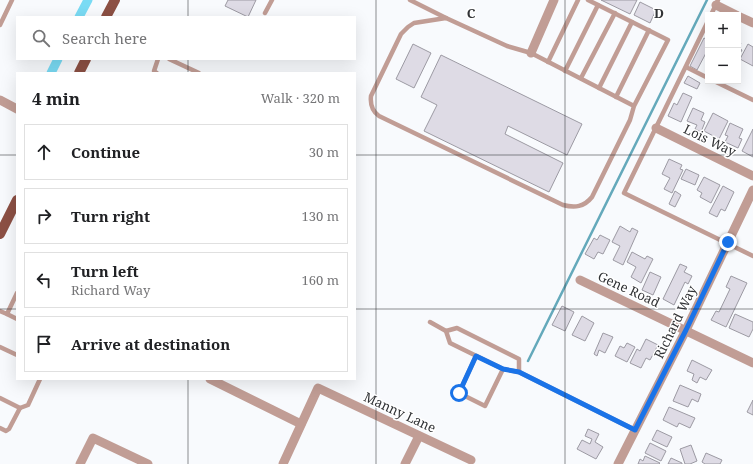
<!DOCTYPE html>
<html lang="en">
<head>
<meta charset="utf-8">
<style>
	:root { --surface:#fff; --page:#f6f6f6; --text:#202124; --muted:#757577; --line:#e0e0e0 }
	body { margin:0; font-family:"Noto Serif",serif; background:var(--page); color:var(--text) }
	.controls { position:absolute; right:12px; top:12px; display:grid; overflow:hidden; border-radius:0px; box-shadow:0 4px 16px #0002 }
	.controls button { width:36px; height:36px; display:grid; place-items:center; padding:0; border:0; border-bottom:1px solid var(--line); background:var(--surface); color:var(--text); font:20px sans-serif }
	.stop { position:absolute; width:12px; height:12px; margin:-9px; border:3px solid #1a73e8; border-radius:50%; background:#fff }
	.stop.end { background:#1a73e8; border-color:#fff; box-shadow:0 1px 4px #0008 }
	.list { margin:0; padding:0; list-style:none }
	h2 { display:flex; justify-content:space-between; align-items:center; height:52px; margin:0; padding:0 16px; font-size:17px }
	h2 small { font-size:13px; font-weight:400; color:var(--muted) }
	.list li { display:grid; grid-template-columns:26px 1fr auto; gap:12px; align-items:center; box-sizing:border-box; height:56px; margin:0 8px 8px; padding:0 8px; border:1px solid var(--line); border-radius:0px }
	.list b { display:block; font-size:15px; white-space:nowrap }
	.list p { margin:0; font-size:13px; white-space:nowrap; color:var(--muted) }
	.list em { font-size:13px; font-style:normal; color:var(--muted) }
	.icon { flex:none; width:22px; height:22px; fill:none; stroke:currentColor; stroke-width:2; stroke-linecap:round; stroke-linejoin:round }
	.map { position:relative; flex:none; width:753px; height:464px; overflow:hidden }
	.search { position:absolute; background:var(--surface); box-shadow:0 4px 16px #0002; left:16px; top:16px; width:340px; height:44px; display:flex; align-items:center; gap:10px; box-sizing:border-box; padding:0 14px; border-radius:0px; color:var(--muted); font-size:15px }
	.panel { position:absolute; background:var(--surface); box-shadow:0 4px 16px #0002; left:16px; top:72px; width:340px; height:308px; border-radius:0px }
	.map>svg:first-child { display:block }
	.lines { fill:none; stroke-linecap:round; stroke-linejoin:round }
	.stream { stroke:#64a9bb; stroke-width:2.5 }
	.canal { stroke:#7adbf4; stroke-width:9 }
	.building { fill:#dedbe5; stroke:#9c9aa3 }
	.lane { stroke:#c19d95; stroke-width:4.5 }
	.street { stroke:#c19d95; stroke-width:9 }
	.primary { stroke:#8c5044; stroke-width:10 }
	.route { stroke:#1a73e8; stroke-width:5 }
	.grid { fill:none; stroke:#313336; stroke-width:1; stroke-opacity:0.55 }
	.labels { text-anchor:middle; dominant-baseline:central; stroke-width:3; stroke-linejoin:round; paint-order:stroke }
	.street-label { font-size:13px; fill:#313336; stroke:#fff }
	.grid-label { font-size:13px; text-anchor:middle; font-weight:bold; fill:#313336; stroke:#fff; stroke-width:3; stroke-linejoin:round; paint-order:stroke }
</style>
</head>
<body>
<div class="map">
<svg width="753" height="464" viewBox="0 0 753 464">
	<rect width="100%" height="100%" fill="#f8fafd"/>
	<g class="lines">
		<polyline class="stream" points="528,361 707,0"/>
		<g class="canal">
			<polyline points="79,17 88,0"/>
			<polyline points="51,73 58,59"/>
		</g>
	</g>
	<g class="building">
		<polygon points="228,0 256,0 248,17 225,6"/>
		<polygon points="601,0 637,0 630,14"/>
		<polygon points="640,2 656,10 650,23 634,15"/>
		<polygon points="708,36 708,54 706,53 697,70 690,66 704,38 706,39"/>
		<polygon points="738,41 741,43 738,48 742,50 738,57"/>
		<polygon points="413,44 431,53 414,88 396,79"/>
		<polygon points="748,44 753,47 753,66 740,59"/>
		<polygon points="441,55 582,124 567,155 508,126 505,134 563,163 549,192 424,131 437,105 421,97"/>
		<polygon points="688,76 700,83 697,89 684,83"/>
		<polygon points="683,93 692,97 681,122 668,116 674,103 677,105"/>
		<polygon points="693,108 704,113 701,120 705,122 701,132 695,129 697,125 687,121"/>
		<polygon points="713,113 728,121 719,139 704,131"/>
		<polygon points="730,123 743,129 739,138 742,139 738,148 725,142 728,136 725,135"/>
		<polygon points="753,129 753,157 742,151"/>
		<polygon points="669,159 682,165 680,169 683,170 672,193 664,189 670,178 662,174"/>
		<polygon points="686,169 699,175 695,185 681,179"/>
		<polygon points="704,177 720,185 711,203 700,197 702,193 697,190"/>
		<polygon points="723,186 734,192 725,211 721,209 717,217 709,213"/>
		<polygon points="675,191 681,195 675,207 669,204"/>
		<polygon points="620,226 630,232 632,228 638,231 623,265 613,260 620,246 612,242"/>
		<polygon points="600,235 610,240 603,254 598,252 594,259 585,254 594,238 597,240"/>
		<polygon points="632,252 645,259 647,256 653,259 641,283 631,277 636,267 627,262"/>
		<polygon points="680,264 687,267 684,272 692,276 688,284 685,282 674,305 663,299"/>
		<polygon points="650,272 661,277 653,295 642,290"/>
		<polygon points="731,276 747,283 726,327 711,320 716,311 719,312 730,289 726,287"/>
		<polygon points="562,306 574,312 565,331 552,325"/>
		<polygon points="735,314 753,322 753,329 749,337 729,328"/>
		<polygon points="582,316 594,323 585,341 572,335"/>
		<polygon points="603,333 613,337 605,353 599,350 597,356 594,354"/>
		<polygon points="646,339 658,345 650,360 646,358 641,368 630,363 637,349 640,351"/>
		<polygon points="627,343 635,347 627,362 615,356 620,346 624,348"/>
		<polygon points="692,360 712,370 706,380 700,377 697,383 692,380 694,374 687,371"/>
		<polygon points="680,385 701,394 698,402 692,399 688,407 673,401"/>
		<polygon points="753,400 753,415 747,412"/>
		<polygon points="669,407 695,418 690,428 679,423 677,427 663,420"/>
		<polygon points="588,429 599,434 595,442 603,447 596,459 577,449 582,440 590,444 592,439 585,436"/>
		<polygon points="657,430 672,437 667,447 652,440"/>
		<polygon points="650,443 666,451 661,461 645,453"/>
		<polygon points="691,445 697,461 690,464 685,464 680,449"/>
		<polygon points="706,453 722,460 720,464 705,464 702,462"/>
		<polygon points="645,456 660,463 659,464 638,464 640,459 643,461"/>
		<polygon points="671,458 682,463 682,464 668,464"/>
	</g>
	<g class="lines">
		<g class="lane">
			<polyline points="410,0 446,18"/>
			<path d="M588,0L668,40L634,106L531,53L507,46L446,18L414,23L408,27L401,34L371,96C370,105 372,111 379,116L563,205C575,208 584,207 592,197L630,120L634,106"/>
			<polyline points="265,13 272,0"/>
			<polyline points="711,15 718,0"/>
			<polyline points="708,21 624,193 753,256"/>
			<polyline points="0,25 12,0"/>
			<polyline points="169,59 199,73"/>
			<polyline points="548,62 578,0"/>
			<polyline points="686,67 708,78"/>
			<polyline points="565,71 598,5"/>
			<polyline points="157,73 154,71 158,59"/>
			<polyline points="581,78 615,13"/>
			<polyline points="714,81 753,100"/>
			<polyline points="599,88 632,22"/>
			<polyline points="616,97 649,30"/>
			<polyline points="0,311 7,314 17,293"/>
			<polyline points="7,314 17,319"/>
			<polyline points="430,322 446,331 450,343 503,369 519,372 635,430"/>
			<polyline points="446,331 457,328 519,359 519,372"/>
			<polyline points="0,347 17,355"/>
			<polyline points="476,356 459,393 485,406 503,369"/>
			<polyline points="0,398 20,408"/>
			<polyline points="0,428 6,431 9,429 20,408 28,405 40,379"/>
		</g>
		<g class="street">
			<polyline points="716,5 736,15"/>
			<polyline points="738,16 753,23"/>
			<polyline points="531,53 554,0"/>
			<polyline points="0,100 17,109"/>
			<polyline points="656,128 753,176"/>
			<polyline points="580,280 753,363"/>
			<polyline points="210,379 301,424"/>
			<polyline points="80,464 93,438 148,464"/>
			<polyline points="283,464 318,388 471,460"/>
			<polyline points="405,464 419,436"/>
			<polyline points="618,464 686,330 753,190"/>
		</g>
		<g class="primary">
			<polyline points="106,17 115,0"/>
			<polyline points="79,73 86,59"/>
			<polyline points="0,234 17,200"/>
		</g>
	</g>
	<g class="lines">
		<polyline class="route" points="459,393 476,356 503,369 519,372 635,430 686,330 728,242"/>
	</g>
	<path class="grid" d="M188,0V17M376,0V464M565,0V464M188,59V73M0,155H17M355,155H753M0,309H17M355,309H753M188,379V464"/>
	<g class="labels">
		<g class="street-label">
			<text transform="translate(710 140) rotate(26)">Lois Way</text>
			<text transform="translate(629 289) rotate(25)">Gene Road</text>
			<text transform="translate(675 322) rotate(-64)">Richard Way</text>
			<text transform="translate(400 412) rotate(25)">Manny Lane</text>
		</g>
	</g>
	<g class="grid-label">
		<text x="471" y="18">C</text>
		<text x="659" y="18">D</text>
	</g>
</svg>
<div class="controls">
<button>+</button>
<button>−</button>
</div>
<div class="stop" style="left:459px;top:393px"></div>
<div class="stop end" style="left:728px;top:242px"></div>
<div class="search"><svg class="icon" aria-label="search" viewBox="0 0 24 24"><circle cx="10" cy="10" r="6"/><path d="M15 15l6 6"/></svg>Search here</div>
<section class="panel">
<h2>4 min<small>Walk · 320 m</small></h2>
<ul class="list">
<li><svg class="icon" aria-label="ahead" viewBox="0 0 24 24"><path d="M12 20V5M6 11l6-6 6 6"/></svg><div><b>Continue</b></div><em>30 m</em></li>
<li><svg class="icon" aria-label="right" viewBox="0 0 24 24"><path d="M7 20v-9h11M14 6l5 5-5 5"/></svg><div><b>Turn right</b></div><em>130 m</em></li>
<li><svg class="icon" aria-label="left" viewBox="0 0 24 24"><path d="M17 20v-9H6M10 6l-5 5 5 5"/></svg><div><b>Turn left</b><p>Richard Way</p></div><em>160 m</em></li>
<li><svg class="icon" aria-label="arrive" viewBox="0 0 24 24"><path d="M6 21V4h12l-3 4 3 4H6"/></svg><div><b>Arrive at destination</b></div></li>
</ul>
</section>
</div>
</body>
</html>
